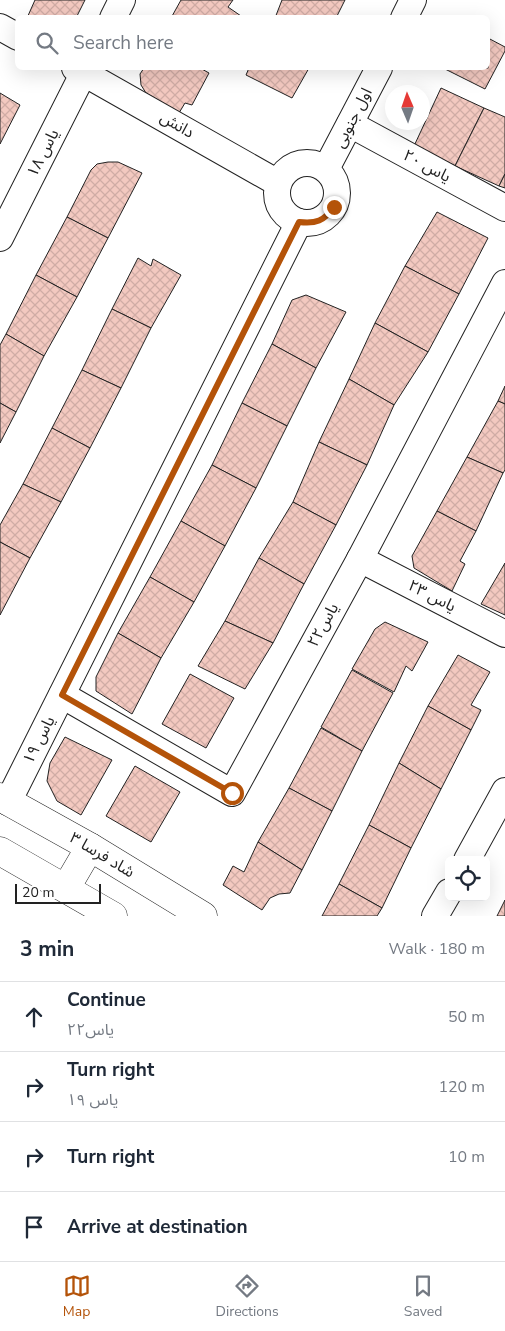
<!DOCTYPE html>
<html lang="en">
<head>
<meta charset="utf-8">
<style>
	:root { --surface:#fff; --page:#f6f6f7; --text:#1f2937; --muted:#747a83; --line:#e0e1e3; --accent:#b45309 }
	body { margin:0; font-family:"Nunito Sans","Noto Sans Arabic",sans-serif; background:var(--page); color:var(--text) }
	.controls { position:absolute; right:15px; bottom:15px; display:grid; overflow:hidden; border-radius:8px; box-shadow:0 5px 20px #0002 }
	.controls button { width:45px; height:45px; display:grid; place-items:center; padding:0; border:0; border-bottom:1px solid var(--line); background:var(--surface); color:var(--text); font:25px sans-serif }
	.compass { position:absolute; left:385px; top:85px; width:45px; height:45px; border-radius:50%; background:var(--surface); box-shadow:0 5px 20px #0002; rotate:358deg }
	.scale { position:absolute; left:15px; bottom:12px; width:86px; box-sizing:border-box; padding-left:5px; border:2px solid #222; border-top:0; font-size:14px; line-height:18px; white-space:nowrap; color:#222; -webkit-text-stroke:4px #fff; paint-order:stroke }
	.stop { position:absolute; width:15px; height:15px; margin:-11px; border:4px solid #b45309; border-radius:50%; background:#fff }
	.stop.end { background:#b45309; border-color:#fff; box-shadow:0 1px 5px #0008 }
	.list { margin:0; padding:0; list-style:none }
	h2 { display:flex; justify-content:space-between; align-items:center; height:65px; margin:0; padding:0 20px; font-size:21px }
	h2 small { font-size:16px; font-weight:400; color:var(--muted) }
	.list li { display:grid; grid-template-columns:32px 1fr auto; gap:15px; align-items:center; box-sizing:border-box; height:70px; padding:0 20px; border-top:1px solid var(--line) }
	.list b { display:block; font-size:19px; white-space:nowrap }
	.list p { margin:0; font-size:16px; white-space:nowrap; color:var(--muted) }
	.list em { font-size:16px; font-style:normal; color:var(--muted) }
	.icon { flex:none; width:28px; height:28px; fill:none; stroke:currentColor; stroke-width:2; stroke-linecap:round; stroke-linejoin:round }
	.map { position:relative; flex:none; width:505px; height:916px; overflow:hidden }
	.search { position:absolute; background:var(--surface); box-shadow:0 5px 20px #0002; left:15px; right:15px; top:15px; height:55px; display:flex; align-items:center; gap:12px; box-sizing:border-box; padding:0 18px; border-radius:8px; color:var(--muted); font-size:19px }
	.sheet { height:345px; background:var(--surface) }
	nav { display:flex; justify-content:space-around; align-items:center; box-sizing:border-box; height:70px; border-top:1px solid var(--line); background:var(--surface); font-size:14px; color:var(--muted) }
	nav a { display:grid; justify-items:center; gap:2px }
	nav .on { color:var(--accent) }
	.map>svg:first-child { display:block }
	.building { fill:url(#building-cross-hatch); stroke:#222 }
	.lines { fill:none; stroke-linecap:round; stroke-linejoin:round }
	.minor-casing { stroke:#222; stroke-width:28 }
	.tertiary-casing { stroke:#222; stroke-width:29 }
	.minor { stroke:#fff; stroke-width:26 }
	.tertiary { stroke:#fff; stroke-width:28 }
	.route { stroke:#b45309; stroke-width:6 }
	.labels { text-anchor:middle; dominant-baseline:central; stroke-width:4; stroke-linejoin:round; paint-order:stroke }
	.street-label { font-size:16px; fill:#222; stroke:#fff }
</style>
</head>
<body>
<div class="map">
<svg width="505" height="916" viewBox="0 0 505 916">
	<defs>
		<pattern id="building-cross-hatch" width="8" height="8" patternUnits="userSpaceOnUse" patternTransform="scale(1.25)"><rect width="8" height="8" fill="#f3c9c0"/><path d="M0 0l8 8M0 8l8-8" fill="none" stroke="#d0aca5"/></pattern>
	</defs>
	<rect width="100%" height="100%" fill="#fff"/>
	<g class="building">
		<polygon points="35,0 85,0 76,18 27,18"/>
		<polygon points="181,0 233,0 228,7 241,16 240,18 171,18"/>
		<polygon points="282,0 345,0 336,18 275,18"/>
		<polygon points="488,38 505,47 505,51 485,89 443,68 488,68"/>
		<polygon points="144,68 200,68 209,73 192,105 185,103 179,113 146,93 141,85 140,74"/>
		<polygon points="249,68 309,68 292,98 246,75"/>
		<polygon points="441,88 484,108 455,166 414,146"/>
		<polygon points="0,93 20,105 0,144"/>
		<polygon points="484,108 505,117 505,174 499,186 455,166"/>
		<polygon points="108,162 118,162 142,173 108,238 67,217 91,170 97,164"/>
		<polygon points="505,174 505,188 499,186"/>
		<polygon points="437,212 488,238 459,294 405,266"/>
		<polygon points="67,217 108,238 77,297 36,275"/>
		<polygon points="138,258 151,266 153,259 181,275 151,328 112,309"/>
		<polygon points="405,266 459,294 428,352 375,323"/>
		<polygon points="36,275 77,297 44,356 6,334"/>
		<polygon points="306,295 346,312 316,368 272,344 292,300"/>
		<polygon points="112,309 151,328 121,388 82,370"/>
		<polygon points="375,323 428,352 394,405 349,379"/>
		<polygon points="6,334 44,356 16,412 0,403 0,345"/>
		<polygon points="272,344 316,368 287,426 242,403"/>
		<polygon points="82,370 121,388 90,448 52,428"/>
		<polygon points="349,379 394,405 367,465 319,442"/>
		<polygon points="505,386 505,404 498,401"/>
		<polygon points="498,401 505,404 505,470 503,473 467,457"/>
		<polygon points="0,403 16,412 0,443"/>
		<polygon points="242,403 287,426 256,488 212,465"/>
		<polygon points="52,428 90,448 61,502 23,484"/>
		<polygon points="319,442 367,465 336,525 293,502"/>
		<polygon points="467,457 503,473 476,531 437,511"/>
		<polygon points="212,465 256,488 225,546 181,521"/>
		<polygon points="23,484 61,502 30,558 0,542 0,525"/>
		<polygon points="293,502 336,525 304,584 259,558"/>
		<polygon points="437,511 476,531 460,561 465,564 452,591 414,568 412,556"/>
		<polygon points="181,521 225,546 194,602 150,577"/>
		<polygon points="0,542 30,558 0,615"/>
		<polygon points="259,558 304,584 273,643 225,621"/>
		<polygon points="505,563 505,615 481,604"/>
		<polygon points="150,577 194,602 161,658 118,633"/>
		<polygon points="225,621 273,643 245,689 198,666"/>
		<polygon points="385,622 428,642 412,671 406,666 394,692 352,669 375,629"/>
		<polygon points="118,633 161,658 132,714 96,691 96,677"/>
		<polygon points="458,655 490,672 471,705 481,710 471,730 428,706"/>
		<polygon points="352,670 393,693 362,751 321,727"/>
		<polygon points="190,674 234,698 206,748 162,724"/>
		<polygon points="428,706 471,730 441,789 399,763"/>
		<polygon points="321,728 362,751 332,811 289,788"/>
		<polygon points="65,737 112,760 81,815 57,801 47,781 50,763"/>
		<polygon points="399,763 441,789 411,848 369,825"/>
		<polygon points="135,766 180,792 151,842 106,816"/>
		<polygon points="289,788 332,811 302,870 258,842"/>
		<polygon points="369,825 411,848 382,908 339,884"/>
		<polygon points="258,842 302,870 290,893 279,894 270,898 262,910 223,885 233,866 244,872"/>
		<polygon points="339,884 382,908 377,916 322,916"/>
		<polygon points="505,900 505,916 497,916"/>
	</g>
	<g class="lines">
		<g class="minor-casing">
			<g id="minor">
				<polyline points="113,18 122,0"/>
				<polyline points="404,18 413,0"/>
				<polyline points="0,27 18,37"/>
				<polyline points="75,68 278,183"/>
				<polyline points="350,124 505,208"/>
				<circle cx="307" cy="193" r="30"/>
				<polyline points="326,169 379,68"/>
				<polyline points="0,238 86,68"/>
				<polyline points="360,559 505,634"/>
				<polyline points="62,695 232,793 360,559 505,283"/>
				<polyline points="8,802 299,222"/>
				<polyline points="467,860 505,791"/>
				<polyline points="435,916 449,892"/>
			</g>
		</g>
		<g class="tertiary-casing">
			<g id="tertiary">
				<polyline points="0,797 90,847 203,916"/>
				<polyline points="0,851 113,916"/>
				<polyline points="66,888 90,847"/>
			</g>
		</g>
		<use href="#minor" class="minor"/>
		<use href="#tertiary" class="tertiary"/>
	</g>
	<g class="lines">
		<path class="route" d="M232,793L62,695L299,222C316,224 324,221 334,207"/>
	</g>
	<g class="labels">
		<g class="street-label">
			<text transform="translate(353 118) rotate(-63)">اول جنوبی</text>
			<text transform="translate(177 125) rotate(30)">دانش</text>
			<text transform="translate(43 153) rotate(-63)">یاس ۱۸</text>
			<text transform="translate(427 166) rotate(28)">یاس ۲۰</text>
			<text transform="translate(432 596) rotate(27)">یاس ۲۳</text>
			<text transform="translate(323 625) rotate(-61)">یاس۲۲</text>
			<text transform="translate(39 740) rotate(-63)">یاس ۱۹</text>
			<text transform="translate(102 855) rotate(31)">شاد فرسا ۳</text>
		</g>
	</g>
</svg>
<div class="controls">
<button><svg class="icon" aria-label="locate" viewBox="0 0 24 24"><circle cx="12" cy="12" r="6"/><path d="M12 2v4M12 18v4M2 12h4M18 12h4"/></svg></button>
</div>
<svg class="compass" viewBox="-18 -18 36 36"><path d="M0-13l5 13h-10z" fill="#e53935"/><path d="M0 13l5-13h-10z" fill="#747a83"/></svg>
<div class="scale">20 m</div>
<div class="stop" style="left:232px;top:793px"></div>
<div class="stop end" style="left:334px;top:207px"></div>
<div class="search"><svg class="icon" aria-label="search" viewBox="0 0 24 24"><circle cx="10" cy="10" r="6"/><path d="M15 15l6 6"/></svg>Search here</div>
</div>
<section class="sheet">
<h2>3 min<small>Walk · 180 m</small></h2>
<ul class="list">
<li><svg class="icon" aria-label="ahead" viewBox="0 0 24 24"><path d="M12 20V5M6 11l6-6 6 6"/></svg><div><b>Continue</b><p>یاس۲۲</p></div><em>50 m</em></li>
<li><svg class="icon" aria-label="right" viewBox="0 0 24 24"><path d="M7 20v-9h11M14 6l5 5-5 5"/></svg><div><b>Turn right</b><p>یاس ۱۹</p></div><em>120 m</em></li>
<li><svg class="icon" aria-label="right" viewBox="0 0 24 24"><path d="M7 20v-9h11M14 6l5 5-5 5"/></svg><div><b>Turn right</b></div><em>10 m</em></li>
<li><svg class="icon" aria-label="arrive" viewBox="0 0 24 24"><path d="M6 21V4h12l-3 4 3 4H6"/></svg><div><b>Arrive at destination</b></div></li>
</ul>
</section>
<nav>
<a class="on"><svg class="icon" aria-label="map" viewBox="0 0 24 24"><path d="M3 6l6-2 6 2 6-2v14l-6 2-6-2-6 2zM9 4v14M15 6v14"/></svg>Map</a>
<a><svg class="icon" aria-label="directions" viewBox="0 0 24 24"><path d="M12 3l9 9-9 9-9-9zM9 14v-3h6M13 9l2 2-2 2"/></svg>Directions</a>
<a><svg class="icon" aria-label="saved" viewBox="0 0 24 24"><path d="M7 4h10v16l-5-4-5 4z"/></svg>Saved</a>
</nav>
</body>
</html>
